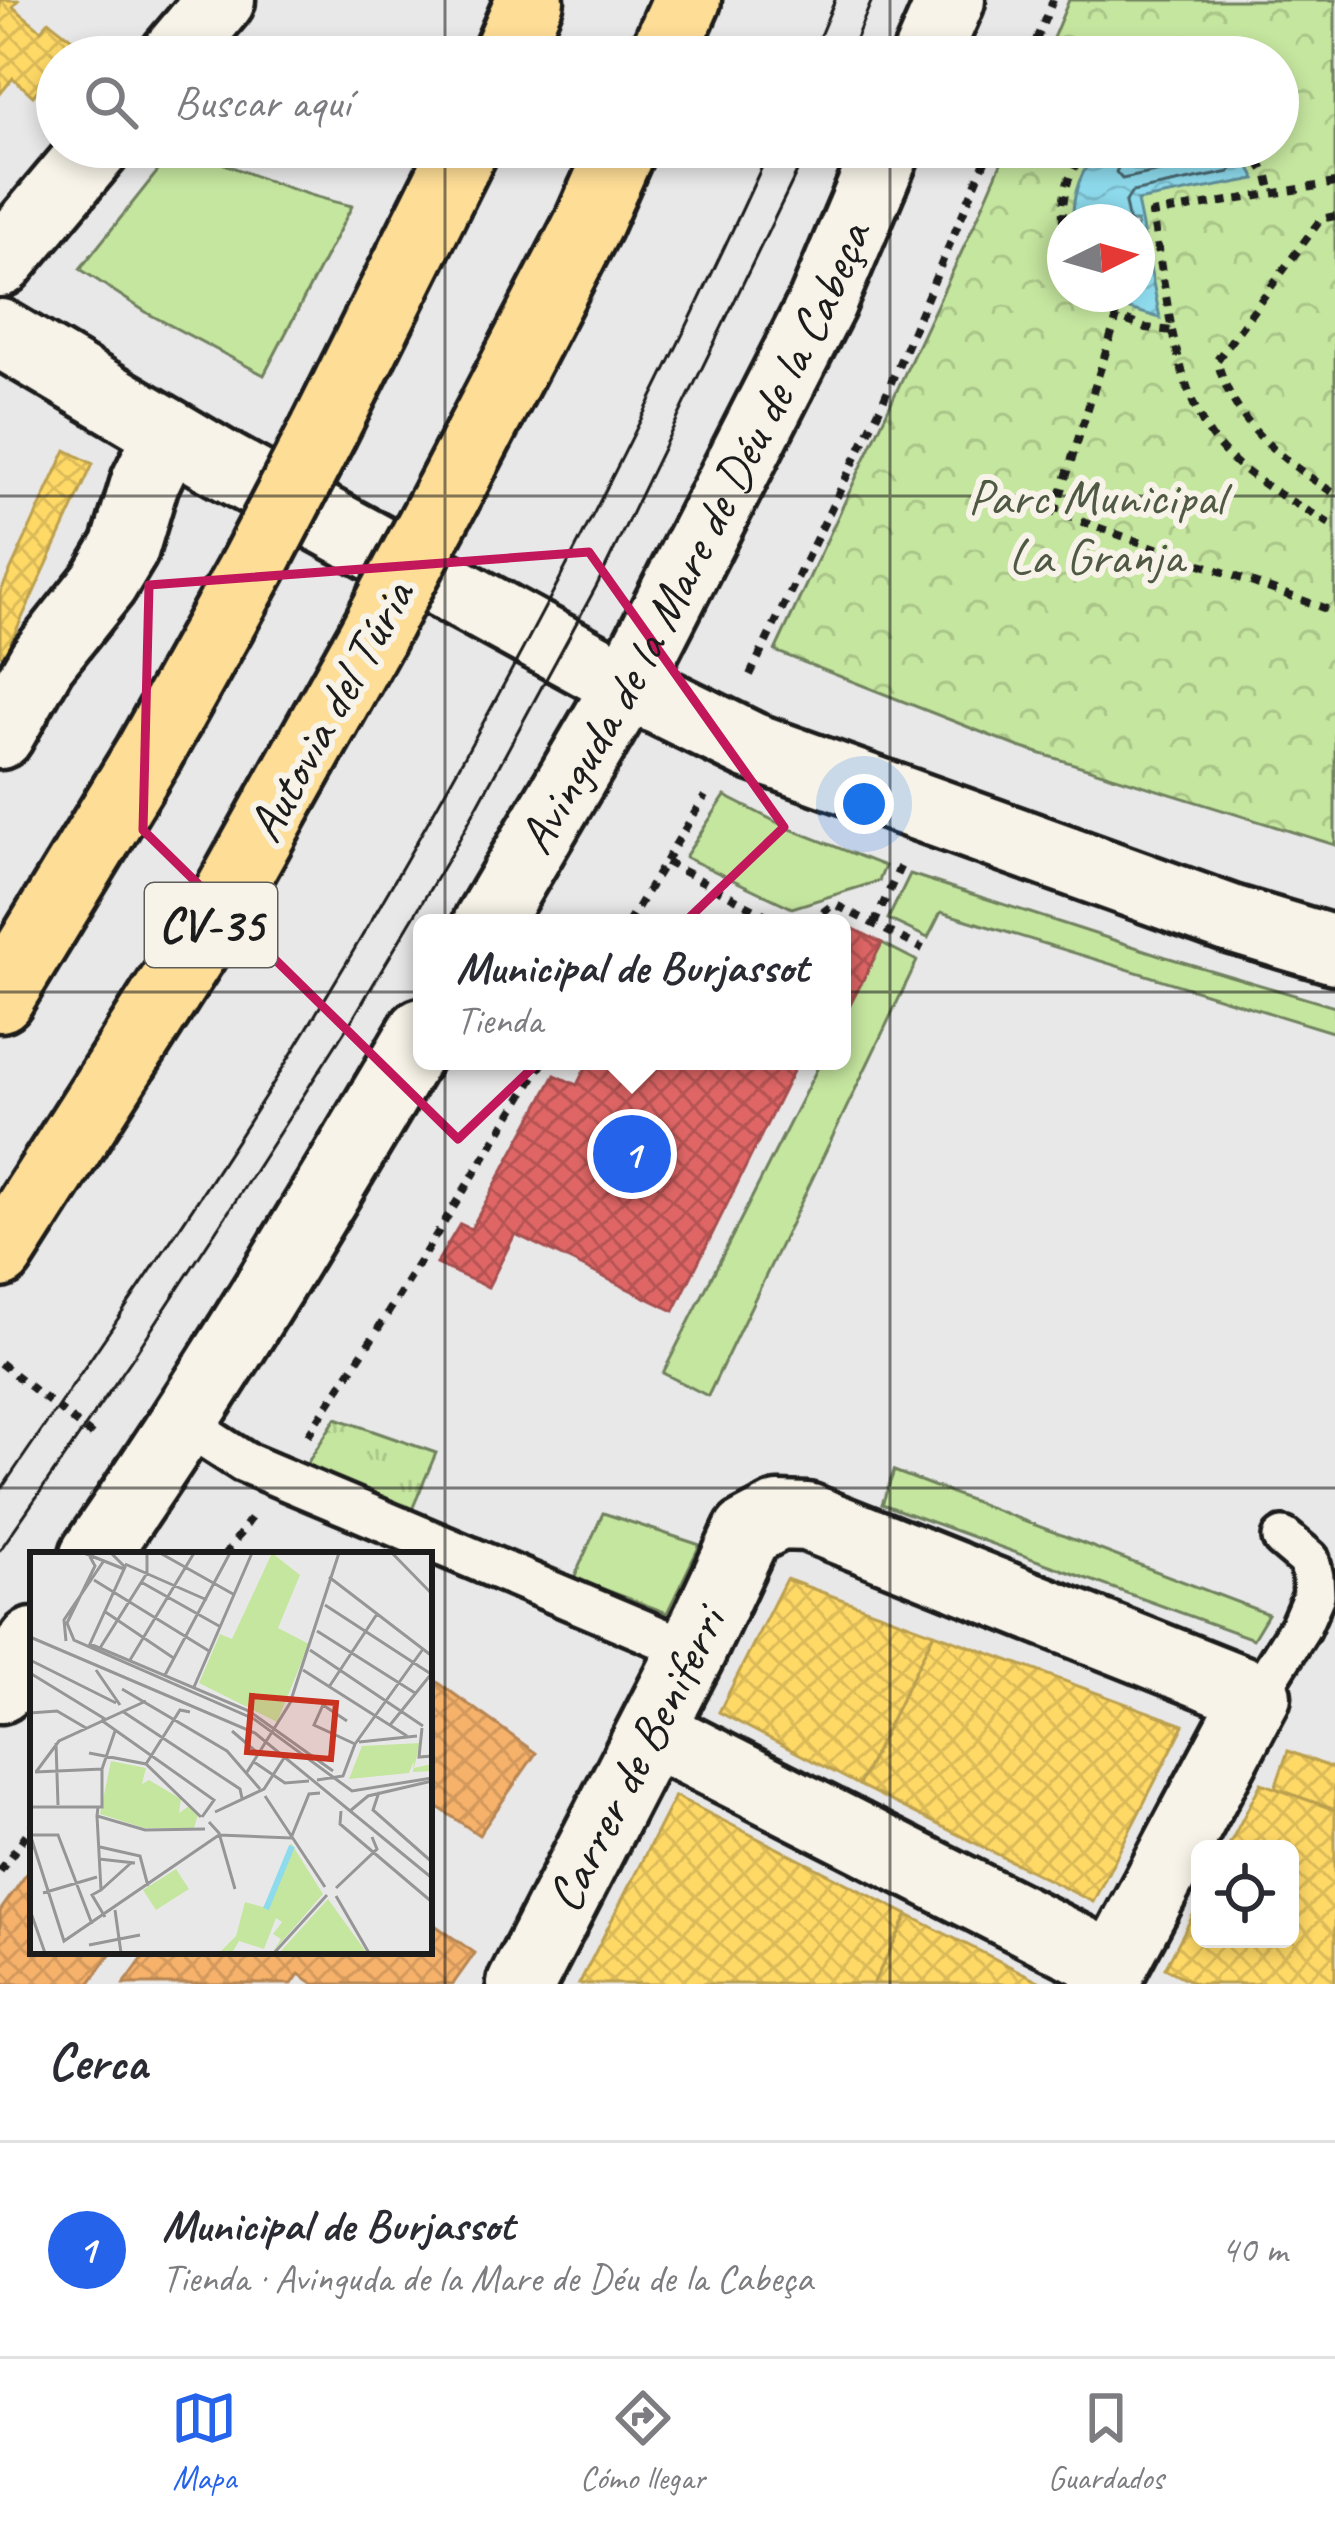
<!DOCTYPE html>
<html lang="es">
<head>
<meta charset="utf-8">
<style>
	:root { --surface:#fff; --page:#f2f2f3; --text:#2b2b33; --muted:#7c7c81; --line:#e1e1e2; --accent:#2563eb }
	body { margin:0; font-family:Caveat,sans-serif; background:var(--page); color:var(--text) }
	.controls { position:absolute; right:36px; bottom:36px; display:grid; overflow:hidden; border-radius:18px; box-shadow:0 6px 18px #0003 }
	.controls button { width:108px; height:108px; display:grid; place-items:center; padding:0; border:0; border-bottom:3px solid var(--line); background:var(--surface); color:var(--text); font:60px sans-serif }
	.compass { position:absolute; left:1047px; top:204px; width:108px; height:108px; border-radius:50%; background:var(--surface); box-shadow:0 6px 18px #0003; rotate:85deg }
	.you { position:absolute; left:864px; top:804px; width:42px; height:42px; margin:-30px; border:9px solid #fff; border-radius:50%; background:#1a73e8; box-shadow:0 0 0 18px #1a73e833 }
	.badge { display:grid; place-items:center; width:78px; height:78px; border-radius:50%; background:var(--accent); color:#fff; font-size:39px; font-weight:700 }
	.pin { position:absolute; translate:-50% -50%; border:6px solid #fff; box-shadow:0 3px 12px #0006 }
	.popup { position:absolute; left:413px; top:914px; width:438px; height:156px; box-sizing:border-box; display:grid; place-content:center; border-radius:18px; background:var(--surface); filter:drop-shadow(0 3px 9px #0005); font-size:39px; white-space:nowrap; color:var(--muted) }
	.popup b { font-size:45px; color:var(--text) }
	.popup::after { content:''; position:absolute; left:50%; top:100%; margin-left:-24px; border:24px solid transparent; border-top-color:var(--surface) }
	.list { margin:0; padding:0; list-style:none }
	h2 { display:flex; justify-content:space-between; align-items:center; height:156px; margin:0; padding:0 48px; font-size:51px }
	h2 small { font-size:39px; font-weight:400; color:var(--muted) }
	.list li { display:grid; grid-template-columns:78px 1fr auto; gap:36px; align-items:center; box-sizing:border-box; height:216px; padding:0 48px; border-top:3px solid var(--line) }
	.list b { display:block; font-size:45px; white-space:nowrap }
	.list p { margin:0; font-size:39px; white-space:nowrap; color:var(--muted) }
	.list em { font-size:39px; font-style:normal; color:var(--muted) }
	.icon { flex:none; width:66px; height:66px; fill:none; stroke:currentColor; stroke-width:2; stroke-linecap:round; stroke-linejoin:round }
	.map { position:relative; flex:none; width:1335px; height:1984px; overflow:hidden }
	.search { position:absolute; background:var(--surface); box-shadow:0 6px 18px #0003; left:36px; right:36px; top:36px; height:132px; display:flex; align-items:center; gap:30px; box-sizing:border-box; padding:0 42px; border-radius:66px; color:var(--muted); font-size:45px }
	.sheet { height:372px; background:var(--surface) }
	nav { display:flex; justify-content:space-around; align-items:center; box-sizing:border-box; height:168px; border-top:3px solid var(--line); background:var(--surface); font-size:33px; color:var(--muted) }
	nav a { display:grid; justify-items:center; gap:6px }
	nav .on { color:var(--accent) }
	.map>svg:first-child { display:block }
	.grass { fill:url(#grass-tufts); stroke:#70815e; stroke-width:3 }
	.park { fill:url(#park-crowns); stroke:#70815e; stroke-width:3; fill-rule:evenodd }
	.garden { fill:#c5e69f; stroke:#70815e; stroke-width:3 }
	.water { fill:url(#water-waves); stroke:#608f99; stroke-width:3 }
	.homes { fill:url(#homes-cross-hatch); stroke:#bba050; stroke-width:3 }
	.shops { fill:url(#shops-cross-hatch); stroke:#a55050; stroke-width:3 }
	.health { fill:url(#health-cross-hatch); stroke:#b58553; stroke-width:3 }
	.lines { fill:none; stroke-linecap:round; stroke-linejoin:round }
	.shore { stroke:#4a6870; stroke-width:3 }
	.service-casing { stroke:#1c1c1c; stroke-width:48 }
	.minor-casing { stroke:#1c1c1c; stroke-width:75 }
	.tertiary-casing { stroke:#1c1c1c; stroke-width:75 }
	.trunk-casing { stroke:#1c1c1c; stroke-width:75 }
	.path { stroke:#1c1c1c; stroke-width:8; stroke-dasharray:9 9; stroke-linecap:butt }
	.service { stroke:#f7f3e8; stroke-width:39 }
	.minor { stroke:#f7f3e8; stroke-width:66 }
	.tertiary { stroke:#f7f3e8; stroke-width:66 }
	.trunk { stroke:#fedd96; stroke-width:66 }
	.tram { stroke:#1c1c1c; stroke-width:3 }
	.trunk-bridge-casing { stroke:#1c1c1c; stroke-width:75; stroke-linecap:butt }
	.trunk-bridge { stroke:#fedd96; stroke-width:66 }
	.marked { fill:none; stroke:#c2185b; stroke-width:9; stroke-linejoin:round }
	.grid { fill:none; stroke:#1c1c1c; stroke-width:3; stroke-opacity:0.55 }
	.labels { text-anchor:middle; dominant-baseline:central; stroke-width:12; stroke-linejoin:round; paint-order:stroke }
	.shield { fill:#f7f3e8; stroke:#5e5c59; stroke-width:3 }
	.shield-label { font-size:48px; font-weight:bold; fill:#1c1c1c }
	.park-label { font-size:51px; fill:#4f5943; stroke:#f7f3e8 }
	.street-label { font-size:51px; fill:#1c1c1c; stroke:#f7f3e8 }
	.inset-river { fill:none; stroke:#8edbed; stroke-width:6 }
	.inset-road { fill:none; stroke:#979697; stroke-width:3 }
	.view { fill:#c8321e; fill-opacity:0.15; stroke:#c8321e; stroke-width:6 }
	.inset-edge { fill:none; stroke:#1c1c1c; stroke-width:6 }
</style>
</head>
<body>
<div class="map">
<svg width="1335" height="1984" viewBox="0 0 1335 1984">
	<defs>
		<pattern id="grass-tufts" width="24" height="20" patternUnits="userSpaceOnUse" patternTransform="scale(3)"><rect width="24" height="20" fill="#c5e69f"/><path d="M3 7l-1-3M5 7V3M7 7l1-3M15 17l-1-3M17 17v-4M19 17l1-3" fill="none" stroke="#a9c588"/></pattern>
		<pattern id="park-crowns" width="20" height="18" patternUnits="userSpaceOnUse" patternTransform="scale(3)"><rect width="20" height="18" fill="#c5e69f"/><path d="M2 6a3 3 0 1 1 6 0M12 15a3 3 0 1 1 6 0" fill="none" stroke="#a9c588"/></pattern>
		<pattern id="water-waves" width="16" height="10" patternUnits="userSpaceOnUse" patternTransform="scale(3)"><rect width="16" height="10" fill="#8edbed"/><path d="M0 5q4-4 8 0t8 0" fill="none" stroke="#7abbcb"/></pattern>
		<pattern id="homes-cross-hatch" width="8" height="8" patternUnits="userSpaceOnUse" patternTransform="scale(3)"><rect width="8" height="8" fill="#ffd966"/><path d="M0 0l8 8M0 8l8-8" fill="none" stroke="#daba58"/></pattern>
		<pattern id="shops-cross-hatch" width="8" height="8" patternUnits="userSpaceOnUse" patternTransform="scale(3)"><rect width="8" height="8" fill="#e06666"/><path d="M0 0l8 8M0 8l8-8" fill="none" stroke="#b55353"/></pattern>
		<pattern id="health-cross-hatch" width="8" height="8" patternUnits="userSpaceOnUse" patternTransform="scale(3)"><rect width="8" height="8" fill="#f6b26b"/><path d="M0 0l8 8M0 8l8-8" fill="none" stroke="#d2985c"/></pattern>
	</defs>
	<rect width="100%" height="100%" fill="#e9e8e9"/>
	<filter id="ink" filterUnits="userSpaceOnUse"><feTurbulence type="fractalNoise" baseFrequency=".00833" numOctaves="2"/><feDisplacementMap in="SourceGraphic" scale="24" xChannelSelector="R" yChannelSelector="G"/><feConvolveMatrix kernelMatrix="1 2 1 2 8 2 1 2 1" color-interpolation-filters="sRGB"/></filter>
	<g filter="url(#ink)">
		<polygon class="grass" points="336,1418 436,1453 411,1512 303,1470"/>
		<path class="park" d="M1069,0H1335V845L1019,747L775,651L977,219L1008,147H1278V57H1045ZM1065,222H1137V294H1065Z"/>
		<g class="garden">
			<path d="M177,147H183C239,170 293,193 352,206L264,375L149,314L80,269Z"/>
			<polygon points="725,796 790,829 885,866 879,881 792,908 685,857"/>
			<polygon points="910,874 1166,957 1335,1007 1335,1033 941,912 928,938 888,919"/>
			<polygon points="882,943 917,961 708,1396 663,1373 821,1061 842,1061 842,1020"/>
			<polygon points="894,1471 1268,1614 1253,1639 882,1504"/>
			<polygon points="603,1513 700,1545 667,1613 574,1578"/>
		</g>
		<path class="water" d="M1101,147H1233L1247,162L1256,179L1137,201L1160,318L1126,308L1107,294H1137V222H1073C1072,192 1081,170 1101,147Z"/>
		<g class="homes">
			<polygon points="0,0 18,0 13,7 41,30 49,21 76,42 64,57 57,57 57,66 33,96 13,78 0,94"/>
			<polygon points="66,450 93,464 4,657 0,655 0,593"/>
			<polygon points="786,1579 934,1633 859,1785 719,1712"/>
			<polygon points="934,1633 1184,1725 1093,1902 859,1785"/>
			<polygon points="1288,1751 1335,1769 1335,1810 1275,1788"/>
			<polygon points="1261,1783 1335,1810 1335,1984 1196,1984 1165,1968 1200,1902 1200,1939 1290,1939 1290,1849 1227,1849"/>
			<polygon points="675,1796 908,1915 873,1984 579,1984"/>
			<polygon points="908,1915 1045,1984 873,1984"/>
		</g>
		<g class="shops">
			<polygon points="844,924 882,943 842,1020 842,929"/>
			<polygon points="589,1061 798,1061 674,1311 515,1234 488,1287 436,1264 460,1224 471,1229 555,1075 577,1085"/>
		</g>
		<g class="health">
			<polygon points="429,1676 536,1753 479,1835 429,1801"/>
			<polygon points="33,1865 33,1951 113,1951 89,1984 0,1984 0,1911"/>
			<polygon points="429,1921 475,1953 453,1984 314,1984 299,1974 292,1984 124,1984 148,1951 429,1951"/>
		</g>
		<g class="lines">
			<g class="shore">
				<polyline points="1124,147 1122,160 1116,172 1122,179 1208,161 1211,156 1211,147"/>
				<polyline points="1129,222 1125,203 1132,192 1230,172 1233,165 1227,155 1226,147"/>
			</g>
			<g class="service-casing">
				<g id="service">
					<polyline points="182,1422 244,1462 692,1651"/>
					<polyline points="1257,1696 1300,1627 1314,1595 1313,1577 1309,1560 1283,1538"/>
				</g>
			</g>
			<g class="minor-casing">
				<g id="minor">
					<polyline points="173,57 221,0"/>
					<polyline points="0,263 97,147"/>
					<polyline points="0,333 220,463 627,685"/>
					<polyline points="0,735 42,661 104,583 125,548 145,482 169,433"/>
					<polyline points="652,1732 1113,1966"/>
					<path id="s1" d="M521,1984L692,1651L747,1533L779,1516L807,1517L1257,1696L1104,1984"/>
				</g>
			</g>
			<g class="tertiary-casing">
				<g id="tertiary">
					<polyline points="926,57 951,0"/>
					<polyline points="627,685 751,746 1231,919 1335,950"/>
					<path id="s2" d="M487,923L627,685L680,581L822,303L888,147"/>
					<path d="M94,1555C212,1386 317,1209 422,1032"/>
					<polyline points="0,1689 33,1642"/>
				</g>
			</g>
			<g class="trunk-casing">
				<g id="trunk">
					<polyline points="505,57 530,0"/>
					<polyline points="662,57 687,0"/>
					<polyline points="324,430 465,147"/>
					<polyline points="447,495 588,224 622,147"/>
					<polyline points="0,998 148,755 253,566"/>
					<polyline points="0,1254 214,919 373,634"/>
				</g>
			</g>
			<g class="path">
				<polyline points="1029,57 1053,0"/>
				<polyline points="1249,147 1268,176 1272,194"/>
				<polyline points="1335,183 1152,214 1172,331 1146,328 1117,317 1055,512 1335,612"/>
				<path d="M1335,216L1321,219L1217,360C1234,425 1281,459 1335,494"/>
				<path d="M1065,239C1059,204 1065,174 1088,147"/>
				<polyline points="1091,294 1117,316"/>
				<path d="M1172,331C1181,369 1192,415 1218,445C1248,480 1296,503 1335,527"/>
				<polyline points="750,675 881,406 991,147"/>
				<polyline points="666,862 781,923"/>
				<polyline points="628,923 705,796"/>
				<polyline points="808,923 834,904 923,949"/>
				<polyline points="874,924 901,865"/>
				<polyline points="0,1363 98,1440"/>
				<polyline points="308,1435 373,1337 544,1061"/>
				<polyline points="225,1555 252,1517"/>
				<polyline points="0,1871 33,1825"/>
			</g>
			<use href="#service" class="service"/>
			<use href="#minor" class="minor"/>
			<use href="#tertiary" class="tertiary"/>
			<use href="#trunk" class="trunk"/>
			<g class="tram">
				<polyline points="811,57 835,0"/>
				<polyline points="848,57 872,0"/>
				<path d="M0,1491C97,1349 196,1208 287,1061C468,767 627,461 771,147"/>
				<polyline points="0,1550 134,1356 242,1191 355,1015 455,847 597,585 809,147"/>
			</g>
			<g class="trunk-bridge-casing">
				<g id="trunk-bridge">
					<polyline points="253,566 324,430"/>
					<polyline points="373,634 447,495"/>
				</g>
			</g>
			<use href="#trunk-bridge" class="trunk-bridge"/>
		</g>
	</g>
	<path class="marked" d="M589,552L784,827L458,1139L143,830L149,585Z"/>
	<path class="grid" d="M445,0V57M890,0V57M445,147V1984M890,147V1984M0,496H1335M0,992H1335M0,1488H1335"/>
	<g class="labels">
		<rect class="shield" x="145" y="883" width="132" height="84" rx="9"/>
		<g class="shield-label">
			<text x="211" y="925">CV-35</text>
		</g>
		<g class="park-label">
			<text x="1096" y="497">Parc Municipal<tspan x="1096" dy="59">La Granja</tspan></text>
		</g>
		<g class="street-label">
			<text stroke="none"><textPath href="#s2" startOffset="438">Avinguda de la Mare de Déu de la Cabeça</textPath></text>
			<text transform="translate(330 711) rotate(-61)">Autovia del Túria</text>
			<text stroke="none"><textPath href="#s1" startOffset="252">Carrer de Beniferri</textPath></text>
		</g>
	</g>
	<g transform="translate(30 1552)">
		<rect width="402" height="402" fill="#e9e8e9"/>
		<path d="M261,291L293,342L242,401L251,387L243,382L252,370L246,366L234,397L209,389L202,401H189L206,384L215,350L233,355L239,348ZM298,347L337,401H249Z" fill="#c5e69f"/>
		<path d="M242,1L270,23L248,76L279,92L247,170L169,131L190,82L202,87ZM81,209L116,216L112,232L119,228L151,247L149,261L159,254L168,263L164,276H114L70,262Z" fill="#c5e69f"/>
		<path d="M390,191L384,216L402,212V219L383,220L384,209L379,221L319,227L332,194ZM146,317L159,337L126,358L113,338Z" fill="#c5e69f"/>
		<path class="inset-river" d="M236,357L262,294"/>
		<path class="inset-road" d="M54,1L94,17M58,1L65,14L37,71L44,88L224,167L322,239L402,226M81,1L95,15L60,92L219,159L303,219M130,1L203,42M362,1L402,42M95,12L177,48M299,25L402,104M64,28L179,99M111,30L189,74M295,53L401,122M74,59L145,107M287,79L385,141M0,85L225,181L402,326M36,89L34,68L73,10M70,96L117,21V1M280,98L393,174M0,108L86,151M100,108L164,1M66,118L90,153M273,118L377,184M0,121L75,167M135,123L200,1M164,135L222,1M299,135L347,62M92,137L197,199L230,237M92,159L210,237L212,246M0,161L27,159L56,176M71,168L184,248L172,265M317,169L293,153L284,173L325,192M360,173L402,121M392,176L389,205L402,204M202,179L230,203M329,190L387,184M26,191L28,253M325,192L393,97M59,201L116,212L171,265M224,210L255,231L279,229M116,212L150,158L160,160M5,220L72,217M6,220L29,189L116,149M217,220L260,151L309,1M287,228L313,224L325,192M349,240L343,258L402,310M235,244L295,335M0,255H72V217L85,179M68,255L67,264L115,278L175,277M311,259L310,272L402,350M320,259L338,244L402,229M185,260L234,237L254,206M67,264L71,338L62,343L75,365M179,270L189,281L205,337M0,282L34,389L189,283M0,283H28L62,372M189,283L261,286L279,242L290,241M70,295L110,304L118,334M69,307L105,311M306,336L347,297L342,285M71,338L102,310M13,341L67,325M306,344L339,401M0,358L15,401M85,358L91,401M59,393L110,383M244,401L297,343"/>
		<path class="view" d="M222,144L306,151L301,207L217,200Z"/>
		<rect width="402" height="402" class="inset-edge"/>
	</g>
</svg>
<div class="controls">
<button><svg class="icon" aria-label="locate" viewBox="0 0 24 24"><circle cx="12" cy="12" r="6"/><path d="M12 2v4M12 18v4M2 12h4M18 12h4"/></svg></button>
</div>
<svg class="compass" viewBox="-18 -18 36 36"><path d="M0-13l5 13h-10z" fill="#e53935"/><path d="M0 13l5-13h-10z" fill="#7c7c81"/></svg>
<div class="you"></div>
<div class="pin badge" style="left:632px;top:1154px">1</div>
<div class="popup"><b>Municipal de Burjassot</b>Tienda</div>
<div class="search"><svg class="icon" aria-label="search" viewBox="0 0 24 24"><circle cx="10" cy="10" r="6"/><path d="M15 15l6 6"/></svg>Buscar aquí</div>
</div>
<section class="sheet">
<h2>Cerca<small></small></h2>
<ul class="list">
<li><span class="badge">1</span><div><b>Municipal de Burjassot</b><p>Tienda · Avinguda de la Mare de Déu de la Cabeça</p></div><em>40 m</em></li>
</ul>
</section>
<nav>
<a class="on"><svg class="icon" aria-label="map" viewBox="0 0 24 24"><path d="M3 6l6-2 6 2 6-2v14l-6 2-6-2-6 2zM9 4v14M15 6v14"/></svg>Mapa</a>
<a><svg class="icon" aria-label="directions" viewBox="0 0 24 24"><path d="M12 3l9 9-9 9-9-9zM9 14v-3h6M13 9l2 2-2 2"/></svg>Cómo llegar</a>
<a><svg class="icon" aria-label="saved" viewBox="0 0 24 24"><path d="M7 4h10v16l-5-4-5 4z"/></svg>Guardados</a>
</nav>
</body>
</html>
